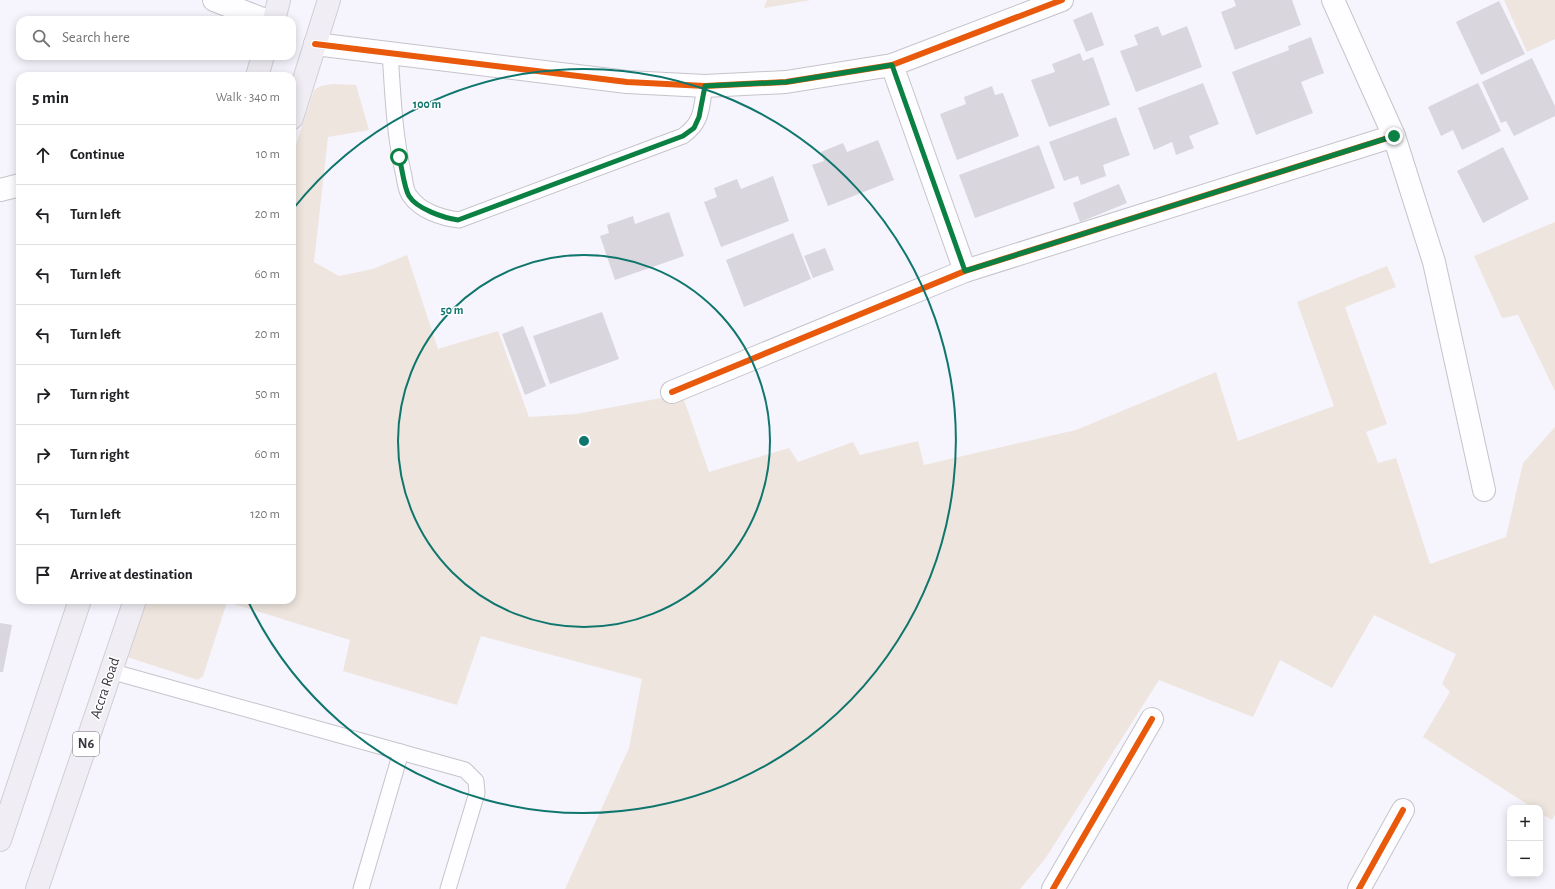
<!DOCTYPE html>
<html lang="en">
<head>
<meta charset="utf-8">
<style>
	:root { --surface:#fff; --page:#f2f2f2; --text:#202124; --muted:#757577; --line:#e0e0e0 }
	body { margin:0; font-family:"Alegreya Sans",sans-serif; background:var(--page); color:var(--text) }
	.controls { position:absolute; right:12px; bottom:12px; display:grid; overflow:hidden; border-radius:8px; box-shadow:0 2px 10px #0003 }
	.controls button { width:36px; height:36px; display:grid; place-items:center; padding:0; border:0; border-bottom:1px solid var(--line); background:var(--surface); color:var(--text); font:20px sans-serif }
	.stop { position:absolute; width:12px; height:12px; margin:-9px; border:3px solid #0b8043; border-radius:50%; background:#fff }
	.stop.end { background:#0b8043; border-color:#fff; box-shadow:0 1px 4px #0008 }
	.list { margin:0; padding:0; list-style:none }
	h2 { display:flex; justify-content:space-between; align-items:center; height:52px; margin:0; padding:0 16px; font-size:17px }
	h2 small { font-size:13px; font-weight:400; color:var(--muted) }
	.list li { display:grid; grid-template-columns:26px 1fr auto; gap:12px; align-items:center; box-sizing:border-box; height:60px; padding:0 16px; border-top:1px solid var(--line) }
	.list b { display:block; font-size:15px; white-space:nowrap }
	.list em { font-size:13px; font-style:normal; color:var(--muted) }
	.icon { flex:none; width:22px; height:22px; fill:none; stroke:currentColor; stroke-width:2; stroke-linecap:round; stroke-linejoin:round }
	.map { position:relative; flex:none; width:1555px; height:889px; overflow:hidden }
	.search { position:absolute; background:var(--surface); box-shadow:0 2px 10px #0003; left:16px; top:16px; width:280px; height:44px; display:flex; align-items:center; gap:10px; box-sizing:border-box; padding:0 14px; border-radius:12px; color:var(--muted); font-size:15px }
	.panel { position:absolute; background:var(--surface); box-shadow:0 2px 10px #0003; left:16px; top:72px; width:280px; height:532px; border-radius:12px }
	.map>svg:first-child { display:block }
	.green { fill:#eee5de }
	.building { fill:#d9d6de }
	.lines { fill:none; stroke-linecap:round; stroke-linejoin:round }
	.lane-casing { stroke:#c6c4cb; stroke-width:17 }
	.street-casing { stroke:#c6c4cb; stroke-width:24 }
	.highway-casing { stroke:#d0cfd4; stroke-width:24 }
	.lane { stroke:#fefdff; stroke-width:15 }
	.street { stroke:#fefdff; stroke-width:22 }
	.highway { stroke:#f0eef4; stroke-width:22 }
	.cycleway-casing { stroke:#fff; stroke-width:8 }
	.cycleway { stroke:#e8590c; stroke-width:6 }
	.route { stroke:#0b8043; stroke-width:5 }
	.ring { fill:none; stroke:#0f766e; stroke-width:2 }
	.labels { text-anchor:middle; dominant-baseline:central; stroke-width:3; stroke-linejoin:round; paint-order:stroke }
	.shield { fill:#fff; stroke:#747279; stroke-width:1 }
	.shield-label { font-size:14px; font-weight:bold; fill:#39363f }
	.street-label { font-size:15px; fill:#39363f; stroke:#fff }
	.centre { fill:#0f766e; stroke:#fff; stroke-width:2 }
	.ring-label { font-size:12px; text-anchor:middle; font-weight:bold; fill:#0f766e; stroke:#fff; stroke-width:3; stroke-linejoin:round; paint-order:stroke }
</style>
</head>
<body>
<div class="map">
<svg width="1555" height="889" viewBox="0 0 1555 889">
	<rect width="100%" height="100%" fill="#f6f4fc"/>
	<g class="green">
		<polygon points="767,0 811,0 764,8"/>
		<polygon points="1504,0 1555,0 1555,39 1527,52"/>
		<polygon points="332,84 356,85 369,130 328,137 314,262 339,276 373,269 407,255 438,349 498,331 529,417 576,414 682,394 709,472 789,448 798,462 853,442 860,455 918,441 924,465 1076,430 1216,372 1238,441 1334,406 1297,302 1387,266 1396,287 1345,307 1387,424 1366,432 1378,463 1396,458 1430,564 1506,537 1523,463 1555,427 1555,815 1552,820 1540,813 1540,808 1533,808 1423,737 1450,692 1442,684 1456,654 1374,615 1332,688 1280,660 1253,717 1159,680 1045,859 1020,889 565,889 629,748 642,679 481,636 457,705 343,671 350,640 227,602 203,676 198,680 127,657 146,600 292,600 292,157 314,90 321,86"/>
		<polygon points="1555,222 1555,391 1518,315 1502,318 1474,256"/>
	</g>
	<g class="building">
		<polygon points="1234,0 1292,0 1301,25 1235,50 1221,12 1236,6"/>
		<polygon points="1499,1 1525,54 1481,75 1456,22"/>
		<polygon points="1092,12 1104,45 1086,52 1073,20"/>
		<polygon points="1158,26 1162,36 1187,26 1202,67 1136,92 1120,51 1138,45 1134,35"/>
		<polygon points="1311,37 1324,73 1301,82 1313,113 1256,135 1232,72 1289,50 1288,46"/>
		<polygon points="1080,53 1083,61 1093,57 1110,105 1049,127 1031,80 1055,72 1052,64"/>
		<polygon points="1532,58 1555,106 1555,116 1514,136 1506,121 1501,123 1482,82"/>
		<polygon points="1203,83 1219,124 1189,136 1194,148 1176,155 1172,142 1154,150 1138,108"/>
		<polygon points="1478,83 1501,131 1462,150 1453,130 1441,136 1428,107"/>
		<polygon points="992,86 995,95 1003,93 1019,136 957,160 940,114 966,104 964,97"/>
		<polygon points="1116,117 1130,155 1103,165 1106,176 1081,185 1078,176 1064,181 1049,142"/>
		<polygon points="878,140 894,180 828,206 812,165 824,161 821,152 843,143 847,152"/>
		<polygon points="1039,145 1055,188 975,218 959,175"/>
		<polygon points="1503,147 1529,199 1483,223 1457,171"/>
		<polygon points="773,176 789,221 721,247 704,202 717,197 714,188 737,179 741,189"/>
		<polygon points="1119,184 1127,203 1080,222 1073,203"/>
		<polygon points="669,212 684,256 615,280 600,236 609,233 607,225 633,216 635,224"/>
		<polygon points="793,233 811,279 744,307 726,260"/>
		<polygon points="825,248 834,270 813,278 804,256"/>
		<polygon points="602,312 619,359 550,384 533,336"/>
		<polygon points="523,326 546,386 525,395 502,334"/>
		<polygon points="0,623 12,625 3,672 0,672"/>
	</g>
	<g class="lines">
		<g class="lane-casing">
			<g id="lane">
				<path d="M390,53C393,94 394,135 404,176C405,182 406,192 410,196C420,211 442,218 459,220L683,136C703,122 701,108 705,86"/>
				<polyline points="110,671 465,770 476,781 477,793 448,889"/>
				<polyline points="361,889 401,752"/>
			</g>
		</g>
		<g class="street-casing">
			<g id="street">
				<polyline points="214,0 265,20"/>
				<polyline points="1333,0 1394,136 1434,262 1484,490"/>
				<polyline points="315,44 627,82 705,86 786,82 892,65 1062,0"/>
				<polyline points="892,65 965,271"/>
				<polyline points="0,190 20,185"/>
				<polyline points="672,392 965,271 1394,136"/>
				<polyline points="1053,889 1152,719"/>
				<polyline points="1359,889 1403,810"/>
			</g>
		</g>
		<g class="highway-casing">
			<g id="highway">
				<polyline points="274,20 279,0"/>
				<polyline points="257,76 263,56"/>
				<polyline points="292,118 329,0"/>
				<polyline points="0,840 80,600"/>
				<polyline points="37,889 135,600"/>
			</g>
		</g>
		<use href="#lane" class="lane"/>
		<use href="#street" class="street"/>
		<use href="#highway" class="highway"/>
		<g class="cycleway-casing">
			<g id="cycleway">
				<polyline points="315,44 627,82 705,86 786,82 892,65 1062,0"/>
				<polyline points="672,392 965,271 1394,136"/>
				<polyline points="1053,889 1152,719"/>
				<polyline points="1359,889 1403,810"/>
			</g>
		</g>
		<use href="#cycleway" class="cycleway"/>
	</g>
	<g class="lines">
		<path class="route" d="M399,157C402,167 404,188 409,196C417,209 444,218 458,220L683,136L694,128L699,117L705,86L786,82L892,65L965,271L1394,136"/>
	</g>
	<g class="ring">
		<circle cx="584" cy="441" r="186"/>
		<path d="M293 209A372 372 0 1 1 248 601"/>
	</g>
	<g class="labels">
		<rect class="shield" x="73" y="732" width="26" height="24" rx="3"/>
		<g class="shield-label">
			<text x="86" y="744">N6</text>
		</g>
		<g class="street-label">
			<text transform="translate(105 688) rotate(-71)">Accra Road</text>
		</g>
	</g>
	<circle cx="584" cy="441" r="6" class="centre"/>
	<g class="ring-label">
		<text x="427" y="108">100 m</text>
		<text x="452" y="314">50 m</text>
	</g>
</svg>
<div class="controls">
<button>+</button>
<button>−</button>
</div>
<div class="stop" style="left:399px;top:157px"></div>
<div class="stop end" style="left:1394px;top:136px"></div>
<div class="search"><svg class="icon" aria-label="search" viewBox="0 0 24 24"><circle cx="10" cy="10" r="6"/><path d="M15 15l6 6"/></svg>Search here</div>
<section class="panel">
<h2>5 min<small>Walk · 340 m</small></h2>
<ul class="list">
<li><svg class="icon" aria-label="ahead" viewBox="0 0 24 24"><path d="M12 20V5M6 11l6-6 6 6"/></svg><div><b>Continue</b></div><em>10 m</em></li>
<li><svg class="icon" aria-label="left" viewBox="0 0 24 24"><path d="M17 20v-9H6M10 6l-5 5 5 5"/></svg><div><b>Turn left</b></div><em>20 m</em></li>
<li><svg class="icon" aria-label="left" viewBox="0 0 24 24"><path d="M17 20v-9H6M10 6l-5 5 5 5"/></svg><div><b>Turn left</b></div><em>60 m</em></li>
<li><svg class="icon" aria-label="left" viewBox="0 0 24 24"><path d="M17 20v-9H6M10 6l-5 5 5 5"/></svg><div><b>Turn left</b></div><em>20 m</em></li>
<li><svg class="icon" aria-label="right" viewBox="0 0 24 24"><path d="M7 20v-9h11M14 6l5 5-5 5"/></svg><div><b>Turn right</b></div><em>50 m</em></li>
<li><svg class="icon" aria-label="right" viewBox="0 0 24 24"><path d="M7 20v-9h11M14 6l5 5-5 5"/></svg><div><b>Turn right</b></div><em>60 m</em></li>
<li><svg class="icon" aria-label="left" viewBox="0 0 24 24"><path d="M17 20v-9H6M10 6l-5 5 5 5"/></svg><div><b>Turn left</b></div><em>120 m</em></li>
<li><svg class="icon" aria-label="arrive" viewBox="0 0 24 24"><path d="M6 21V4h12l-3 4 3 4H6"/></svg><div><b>Arrive at destination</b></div></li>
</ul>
</section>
</div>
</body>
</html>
